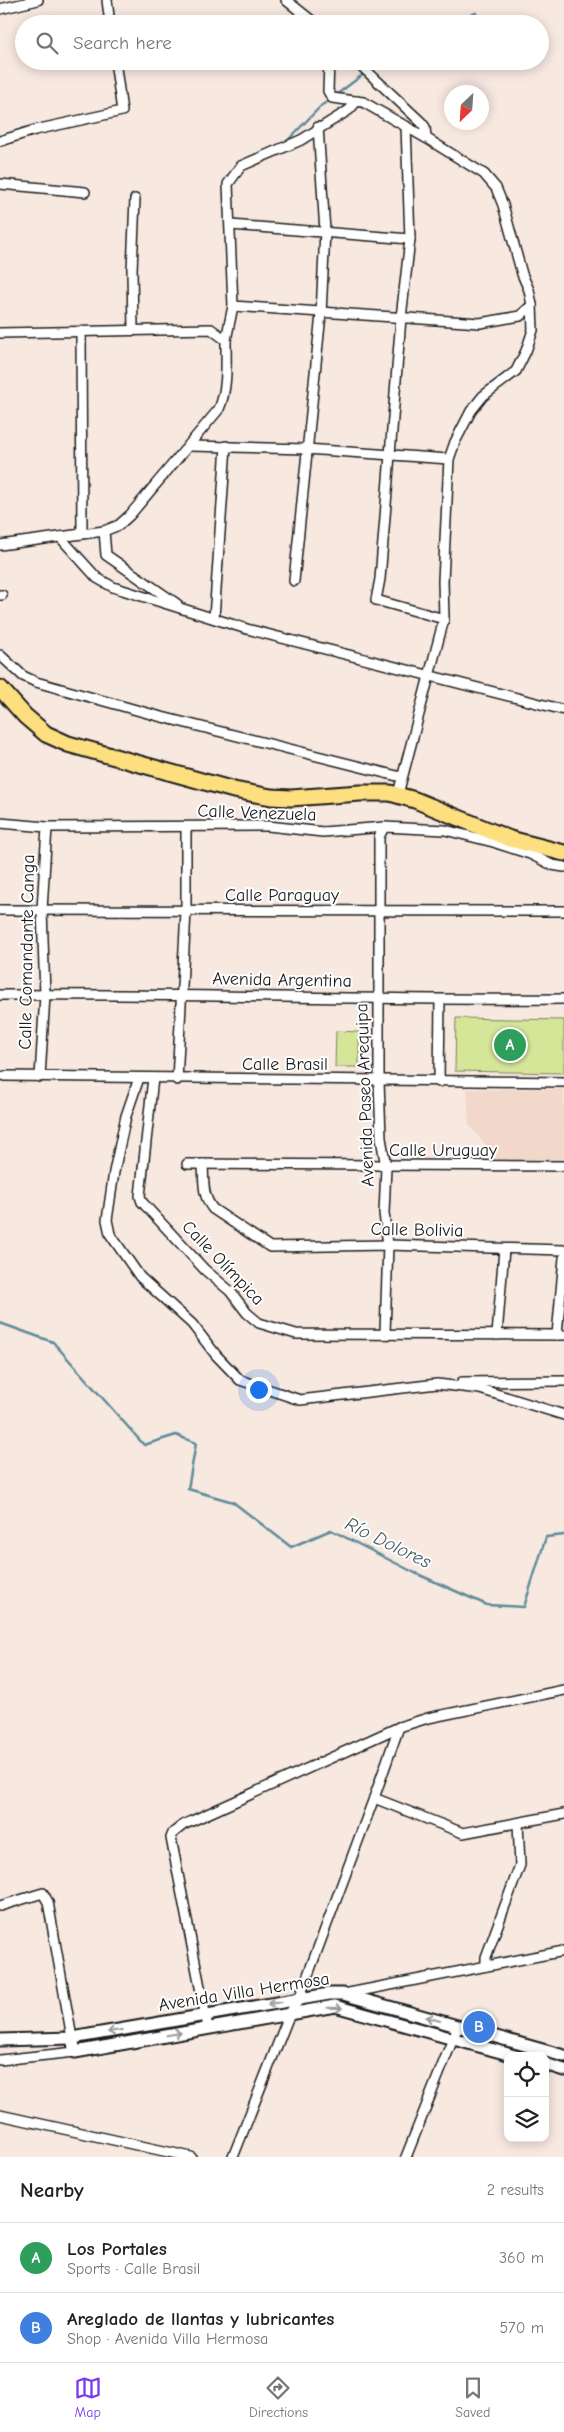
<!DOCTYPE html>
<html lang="en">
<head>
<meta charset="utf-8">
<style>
	:root { --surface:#fff; --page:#f6f6f6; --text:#222; --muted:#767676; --line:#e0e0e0; --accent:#7c3aed }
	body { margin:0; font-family:"Comic Neue",sans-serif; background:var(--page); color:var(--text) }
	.controls { position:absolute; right:15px; bottom:15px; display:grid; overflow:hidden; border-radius:10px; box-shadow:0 2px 12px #0003 }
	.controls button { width:45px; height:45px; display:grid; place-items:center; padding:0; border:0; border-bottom:1px solid var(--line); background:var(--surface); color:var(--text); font:25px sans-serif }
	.compass { position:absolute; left:444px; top:85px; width:45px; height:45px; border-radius:50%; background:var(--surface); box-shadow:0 2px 12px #0003; rotate:205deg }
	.you { position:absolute; left:258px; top:1389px; width:18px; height:18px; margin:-12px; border:4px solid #fff; border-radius:50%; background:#1a73e8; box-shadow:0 0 0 8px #1a73e833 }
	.badge { display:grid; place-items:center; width:32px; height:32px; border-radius:50%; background:var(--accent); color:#fff; font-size:16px; font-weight:700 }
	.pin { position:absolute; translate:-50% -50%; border:2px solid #fff; box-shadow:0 1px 5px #0006 }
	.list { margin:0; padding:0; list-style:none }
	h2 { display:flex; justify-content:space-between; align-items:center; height:65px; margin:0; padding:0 20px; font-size:21px }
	h2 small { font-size:16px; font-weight:400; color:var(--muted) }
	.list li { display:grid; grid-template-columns:32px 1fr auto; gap:15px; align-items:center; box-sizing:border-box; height:70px; padding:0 20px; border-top:1px solid var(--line) }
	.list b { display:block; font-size:19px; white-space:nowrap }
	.list p { margin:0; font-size:16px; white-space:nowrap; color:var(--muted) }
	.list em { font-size:16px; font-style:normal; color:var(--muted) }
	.icon { flex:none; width:28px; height:28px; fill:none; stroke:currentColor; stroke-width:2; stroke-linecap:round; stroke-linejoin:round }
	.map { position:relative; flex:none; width:564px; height:2157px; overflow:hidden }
	.search { position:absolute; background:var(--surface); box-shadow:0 2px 12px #0003; left:15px; right:15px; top:15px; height:55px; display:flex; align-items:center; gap:12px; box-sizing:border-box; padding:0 18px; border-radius:28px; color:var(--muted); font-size:19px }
	.sheet { height:205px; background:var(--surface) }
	nav { display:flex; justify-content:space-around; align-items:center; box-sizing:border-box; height:70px; border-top:1px solid var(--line); background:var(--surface); font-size:14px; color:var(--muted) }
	nav a { display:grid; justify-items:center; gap:2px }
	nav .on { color:var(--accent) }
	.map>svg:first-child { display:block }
	.built { fill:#f2d8ca }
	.green { fill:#d6e699; stroke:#79815a }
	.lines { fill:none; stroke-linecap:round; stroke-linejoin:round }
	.stream { stroke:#5d8b98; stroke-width:2.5 }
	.minor-casing { stroke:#1c1c1c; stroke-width:12 }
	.tertiary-casing { stroke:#1c1c1c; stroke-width:15 }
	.primary-casing { stroke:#1c1c1c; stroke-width:19 }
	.minor { stroke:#fff; stroke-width:9 }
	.tertiary { stroke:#fff; stroke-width:11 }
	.primary { stroke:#fedf80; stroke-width:15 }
	.oneway { stroke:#999 }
	.labels { text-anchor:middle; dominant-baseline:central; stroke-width:4; stroke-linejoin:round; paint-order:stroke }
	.street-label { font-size:18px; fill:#1c1c1c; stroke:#fff }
	.water-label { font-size:19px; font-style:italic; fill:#425d64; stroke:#fff }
</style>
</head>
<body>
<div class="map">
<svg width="564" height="2157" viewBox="0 0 564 2157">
	<rect width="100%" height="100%" fill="#f7e8e0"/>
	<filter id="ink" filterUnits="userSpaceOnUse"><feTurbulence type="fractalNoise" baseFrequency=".02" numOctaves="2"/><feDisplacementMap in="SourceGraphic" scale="10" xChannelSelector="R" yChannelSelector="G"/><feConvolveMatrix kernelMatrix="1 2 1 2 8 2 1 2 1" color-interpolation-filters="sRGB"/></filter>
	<g filter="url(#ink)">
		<polygon class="built" points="467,1089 564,1089 564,1161 498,1160 469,1125"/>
		<g class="green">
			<polygon points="456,1018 564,1020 564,1073 455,1071"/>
			<polygon points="336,1031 359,1032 359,1067 335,1067"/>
		</g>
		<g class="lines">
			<g class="stream">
				<polyline points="445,24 476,13"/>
				<polyline points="369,69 374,64 386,61"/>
				<polyline points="336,95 365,73"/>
				<polyline points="289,139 322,105 332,99"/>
				<polyline points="0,1323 53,1342 144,1445 176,1435 196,1443 188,1489 233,1502 291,1547 331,1530 415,1573 487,1605 524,1607 546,1537 564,1535"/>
			</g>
			<g class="minor-casing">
				<g id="minor">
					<polyline points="107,0 110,24"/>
					<polyline points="286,0 316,24"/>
					<polyline points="0,9 38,0"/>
					<polyline points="329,61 328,91 332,98 363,102 426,138"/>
					<polyline points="356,61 421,122 425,127 426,138 484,174 496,188 503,205 522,274 529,290 532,305 533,330 526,351 516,371 483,396 471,411 455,442 449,459 443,581 444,619 398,794"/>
					<polyline points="406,126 410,239 401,318 380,579 376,600 444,619"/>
					<polyline points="0,141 35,130 122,111 115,61"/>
					<polyline points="0,184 85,192"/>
					<polyline points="231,225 410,239"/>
					<polyline points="233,306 480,323 520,316 532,305"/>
					<polyline points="133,329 132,270 135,199"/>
					<polyline points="81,331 82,534"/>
					<path d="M0,333L211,329L226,340C226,363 228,388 219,409L130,515L119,525L104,531L0,545"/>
					<polyline points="226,340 233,306 228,184 241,166 301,140 349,110 357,101"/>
					<polyline points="190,446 306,449 449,459"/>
					<polyline points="104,531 106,555 177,604"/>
					<polyline points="60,537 97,578 113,587 247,629 564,710"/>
					<polyline points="294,581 321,314 325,231 318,127"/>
					<polyline points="0,595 2,595"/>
					<polyline points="214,618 226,446"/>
					<polyline points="0,655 23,676 36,682 158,716 401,777"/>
					<polyline points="0,823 47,827 268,826 323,832 384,827 445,830 493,842 507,839"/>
					<polyline points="384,827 379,837 379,1081 381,1138 386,1167 384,1213 388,1245 385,1333"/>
					<polyline points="496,843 530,854 552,865 564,867"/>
					<polyline points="0,910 564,911"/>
					<path d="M0,995C188,993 376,1001 564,999"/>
					<polyline points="5,1076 564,1082"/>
					<polyline points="40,1077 45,995 42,910 47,827"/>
					<polyline points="139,1078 126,1116 114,1172 107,1220 110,1234 140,1277 192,1324 216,1355 240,1380 300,1400 437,1384 480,1389 564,1415"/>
					<polyline points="153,1078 140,1196 142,1202 205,1270 230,1291 247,1313 259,1323 296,1334 564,1335"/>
					<polyline points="177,1080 186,911 186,827"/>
					<polyline points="439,1082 440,1000"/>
					<polyline points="187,1164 564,1166"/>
					<path d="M203,1164C204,1181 202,1196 213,1209L270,1247L388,1245L564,1250"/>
					<polyline points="497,1335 504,1249"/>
					<polyline points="557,1335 564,1258"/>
					<polyline points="462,1382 564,1381"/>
					<polyline points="374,1798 463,1833 564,1814"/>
					<polyline points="0,1906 43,1893 48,1902 72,2038"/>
					<polyline points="486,1966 486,1957 520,1865 518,1823"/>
					<polyline points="344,1994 564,1951"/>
					<polyline points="208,2028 171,1838 173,1833 183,1825 399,1727 428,1718 564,1690"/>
					<polyline points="0,2060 75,2052"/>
					<polyline points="0,2115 191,2157"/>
					<polyline points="233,2157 290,2013 299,1999 374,1798 399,1727"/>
					<polyline points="406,2157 458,2026"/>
				</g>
			</g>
			<g class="tertiary-casing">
				<g id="tertiary">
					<polyline points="72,2038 75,2052 335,2006 515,2056"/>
					<polyline points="0,2040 72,2038 329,1994 343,1994 564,2056"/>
					<polyline points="545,2064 564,2070"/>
				</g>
			</g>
			<g class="primary-casing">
				<polyline id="primary" points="0,688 25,716 46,734 68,744 122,759 234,790 271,797 291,798 360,793 390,793 415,800 510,839 564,853"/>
			</g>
			<use href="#minor" class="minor"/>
			<use href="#tertiary" class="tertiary"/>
			<use href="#primary" class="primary"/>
		</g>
		<defs><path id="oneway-shaft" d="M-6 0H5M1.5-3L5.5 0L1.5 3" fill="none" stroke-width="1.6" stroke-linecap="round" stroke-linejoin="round" transform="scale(1.25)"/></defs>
		<g class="oneway">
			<use href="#oneway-shaft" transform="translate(275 2003) rotate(170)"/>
			<use href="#oneway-shaft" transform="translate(335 2008) rotate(1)"/>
			<use href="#oneway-shaft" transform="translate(433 2019) rotate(-164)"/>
			<use href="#oneway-shaft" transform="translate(115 2031) rotate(170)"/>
			<use href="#oneway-shaft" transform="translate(174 2034) rotate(-10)"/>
		</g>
	</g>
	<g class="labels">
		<g class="street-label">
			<text transform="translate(257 813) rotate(2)">Calle Venezuela</text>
			<text x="282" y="895">Calle Paraguay</text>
			<text transform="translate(27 952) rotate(-89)">Calle Comandante Canga</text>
			<text transform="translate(282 980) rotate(1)">Avenida Argentina</text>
			<text x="285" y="1064">Calle Brasil</text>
			<text transform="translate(365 1095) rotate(-92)">Avenida Paseo Arequipa</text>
			<text x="443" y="1150">Calle Uruguay</text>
			<text transform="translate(417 1230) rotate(1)">Calle Bolivia</text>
			<text transform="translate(223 1263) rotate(46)">Calle Olímpica</text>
			<text transform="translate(244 1992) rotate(-9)">Avenida Villa Hermosa</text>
		</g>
		<g class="water-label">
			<text transform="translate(388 1543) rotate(26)">Río Dolores</text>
		</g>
	</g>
</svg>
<div class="controls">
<button><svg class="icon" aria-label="locate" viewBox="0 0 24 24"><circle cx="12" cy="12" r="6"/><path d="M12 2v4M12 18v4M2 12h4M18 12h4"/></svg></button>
<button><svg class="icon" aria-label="layers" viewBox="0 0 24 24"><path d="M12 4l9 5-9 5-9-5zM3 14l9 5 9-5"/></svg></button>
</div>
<svg class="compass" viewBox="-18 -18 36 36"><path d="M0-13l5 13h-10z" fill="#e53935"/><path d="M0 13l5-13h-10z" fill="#767676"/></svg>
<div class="you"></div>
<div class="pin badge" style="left:510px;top:1045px;background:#2e9e5b">A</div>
<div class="pin badge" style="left:479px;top:2027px;background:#3f7fe0">B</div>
<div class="search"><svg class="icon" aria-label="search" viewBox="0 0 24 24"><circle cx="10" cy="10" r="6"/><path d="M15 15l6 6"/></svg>Search here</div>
</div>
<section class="sheet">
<h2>Nearby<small>2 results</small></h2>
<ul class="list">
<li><span class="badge" style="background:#2e9e5b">A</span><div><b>Los Portales</b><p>Sports · Calle Brasil</p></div><em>360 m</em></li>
<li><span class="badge" style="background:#3f7fe0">B</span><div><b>Areglado de llantas y lubricantes</b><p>Shop · Avenida Villa Hermosa</p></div><em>570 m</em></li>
</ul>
</section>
<nav>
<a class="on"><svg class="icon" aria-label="map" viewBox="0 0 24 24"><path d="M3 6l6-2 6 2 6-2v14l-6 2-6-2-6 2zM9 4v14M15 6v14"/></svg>Map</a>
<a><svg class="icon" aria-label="directions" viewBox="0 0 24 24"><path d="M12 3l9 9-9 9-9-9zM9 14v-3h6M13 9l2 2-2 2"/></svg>Directions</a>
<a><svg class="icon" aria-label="saved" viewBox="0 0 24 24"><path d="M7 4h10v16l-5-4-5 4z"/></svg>Saved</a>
</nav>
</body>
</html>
